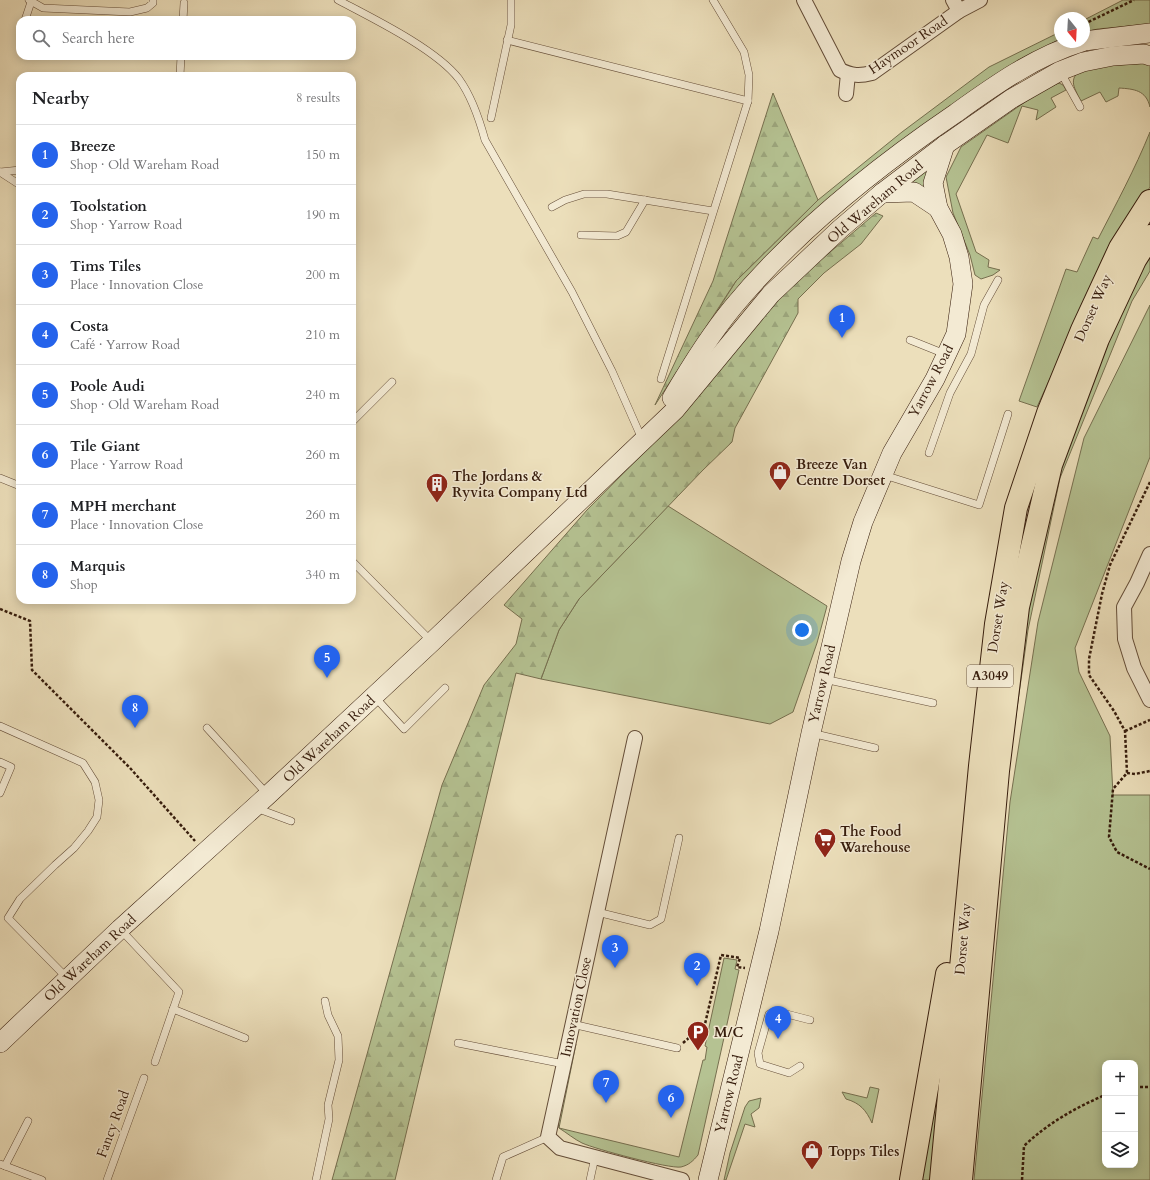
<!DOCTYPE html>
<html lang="en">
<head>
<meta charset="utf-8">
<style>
	:root { --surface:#fff; --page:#f6f6f6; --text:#202124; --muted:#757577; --line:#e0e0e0; --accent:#2563eb }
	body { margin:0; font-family:Cardo,serif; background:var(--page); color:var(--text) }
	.controls { position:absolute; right:12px; bottom:12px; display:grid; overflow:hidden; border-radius:8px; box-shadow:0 2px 10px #0003 }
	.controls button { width:36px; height:36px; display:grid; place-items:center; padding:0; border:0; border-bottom:1px solid var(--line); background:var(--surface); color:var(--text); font:20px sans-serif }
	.compass { position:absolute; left:1054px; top:12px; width:36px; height:36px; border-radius:50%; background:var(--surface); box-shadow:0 2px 10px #0003; rotate:162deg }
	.you { position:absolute; left:802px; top:630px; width:14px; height:14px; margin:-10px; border:3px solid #fff; border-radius:50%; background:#1a73e8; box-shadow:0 0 0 6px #1a73e833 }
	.badge { display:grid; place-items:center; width:26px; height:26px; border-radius:50%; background:var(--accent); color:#fff; font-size:13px; font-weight:700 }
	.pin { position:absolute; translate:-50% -33px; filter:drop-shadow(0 1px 2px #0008) }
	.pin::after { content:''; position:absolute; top:21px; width:14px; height:12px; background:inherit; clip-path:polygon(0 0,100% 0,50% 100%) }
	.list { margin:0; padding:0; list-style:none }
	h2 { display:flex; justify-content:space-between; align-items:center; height:52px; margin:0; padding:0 16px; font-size:17px }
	h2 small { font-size:13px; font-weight:400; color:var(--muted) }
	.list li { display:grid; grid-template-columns:26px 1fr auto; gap:12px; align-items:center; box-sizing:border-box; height:60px; padding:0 16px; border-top:1px solid var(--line) }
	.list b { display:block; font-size:15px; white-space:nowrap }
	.list p { margin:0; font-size:13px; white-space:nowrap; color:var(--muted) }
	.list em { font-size:13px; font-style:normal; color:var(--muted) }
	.icon { flex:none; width:22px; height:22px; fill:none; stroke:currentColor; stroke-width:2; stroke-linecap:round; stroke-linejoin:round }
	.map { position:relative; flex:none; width:1150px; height:1180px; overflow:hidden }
	.search { position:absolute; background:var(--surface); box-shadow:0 2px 10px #0003; left:16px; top:16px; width:340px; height:44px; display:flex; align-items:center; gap:10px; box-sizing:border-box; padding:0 14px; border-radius:12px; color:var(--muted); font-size:15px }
	.panel { position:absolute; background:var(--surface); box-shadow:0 2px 10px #0003; left:16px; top:72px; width:340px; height:532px; border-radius:12px }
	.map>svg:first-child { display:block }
	.green { fill:#b5c292; stroke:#766f4f; fill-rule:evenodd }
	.forest { fill:url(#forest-firs); stroke:#766f4f }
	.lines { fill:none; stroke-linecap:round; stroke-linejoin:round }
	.lane-casing { stroke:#644d38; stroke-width:8 }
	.street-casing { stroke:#644d38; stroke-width:16 }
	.secondary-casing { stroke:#361c0c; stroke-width:20 }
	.highway-casing { stroke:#361c0c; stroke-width:24 }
	.path { stroke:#361c0c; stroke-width:2.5; stroke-dasharray:3 2; stroke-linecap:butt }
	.lane { stroke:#f3ead3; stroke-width:7 }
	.street { stroke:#f3ead3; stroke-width:14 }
	.secondary { stroke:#f3ead3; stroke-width:19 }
	.highway { stroke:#ecdfbb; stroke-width:22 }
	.labels { text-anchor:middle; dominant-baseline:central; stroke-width:3; stroke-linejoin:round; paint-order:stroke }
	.shield { fill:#f3ead3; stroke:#6f5a48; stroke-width:1 }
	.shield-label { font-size:13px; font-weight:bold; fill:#361c0c }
	.street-label { font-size:14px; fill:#361c0c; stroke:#f3ead3 }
	.poi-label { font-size:14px; font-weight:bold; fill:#361c0c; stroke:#f3ead3; text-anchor:start }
</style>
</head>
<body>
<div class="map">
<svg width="1150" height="1180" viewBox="0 0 1150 1180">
	<defs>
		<pattern id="forest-firs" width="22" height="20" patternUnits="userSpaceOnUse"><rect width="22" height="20" fill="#b5c292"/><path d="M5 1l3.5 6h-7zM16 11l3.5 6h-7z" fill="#9ca67d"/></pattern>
	</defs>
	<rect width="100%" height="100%" fill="#ecdfbb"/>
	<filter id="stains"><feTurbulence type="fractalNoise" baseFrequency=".005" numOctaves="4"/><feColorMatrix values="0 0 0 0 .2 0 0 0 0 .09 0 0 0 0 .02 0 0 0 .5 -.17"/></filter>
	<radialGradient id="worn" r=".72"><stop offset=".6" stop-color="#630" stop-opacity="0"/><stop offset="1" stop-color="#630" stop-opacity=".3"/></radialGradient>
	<g class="green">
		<polygon points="1123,0 1150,0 1150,24 1098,29 1084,32 1084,20"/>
		<polygon points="1060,32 1060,39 1025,57 766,259 716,313 736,281 818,200 902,132 989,67"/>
		<path d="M1150,63V107C1146,90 1134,89 1119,88L1118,96L1106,102L1100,92L1081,101C1073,86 1067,77 1086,67Z"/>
		<polygon points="1059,83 1063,85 1066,90 1051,98 1056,107 1036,120 1038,110 1022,106 1008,143 987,135 956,194 976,252 989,260 988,267 1000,270 993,275 981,279 975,275 970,255 953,213 946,177 961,147 1042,90"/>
		<path d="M1150,132V187L1115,244L1074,326L1037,407L1019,401L1066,269L1077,272L1093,237L1098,239C1116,204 1135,169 1150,132Z"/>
		<polygon points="935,160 928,193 909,185"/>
		<polygon points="1150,236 1150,271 1132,301 1060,478 1028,630 1008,772 1018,607 1051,465"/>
		<path d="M1150,305V457L1075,648L1079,672L1110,736L1113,795H1150V1180H974L1010,802L1038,622L1084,438ZM1105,1063H1135V1165H1105Z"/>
		<polygon points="668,506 827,606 817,643 793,712 770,724 541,679 559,630 579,599"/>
		<path d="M724,958L737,960L735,969L739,970L698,1155C693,1161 689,1165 681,1167C669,1169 595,1149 582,1143C574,1139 567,1133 559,1128L557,1119L573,1046L576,1044L559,1128L679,1157L703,1060H705L707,1047L705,1046Z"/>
		<path d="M870,1087L879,1089L872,1123C866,1110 860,1103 846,1099L842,1092L867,1098Z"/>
		<polygon points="935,1090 939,1090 931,1180 918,1180"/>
		<polygon points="761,1098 759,1108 751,1114 755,1127 745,1124 726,1180 724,1180 730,1153 745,1107 749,1101"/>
	</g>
	<g class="forest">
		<polygon points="773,93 818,200 736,281 655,405 713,281"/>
		<polygon points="876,213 883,216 861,244 824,273 798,299 798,313 735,428 732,442 703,470 579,599 559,630 541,679 516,673 395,1180 332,1180 442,785 484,685 516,644 522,619 504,605 587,510 674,422 777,301 815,265"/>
	</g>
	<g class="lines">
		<g class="lane-casing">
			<g id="lane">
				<polyline points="29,0 43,8 130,12 147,8 153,3 153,0"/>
				<path d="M338,0C372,18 436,49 459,79C472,97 479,118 485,140L572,292L612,371L642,439"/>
				<polyline points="713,0 744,52 749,75 748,101"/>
				<polyline points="25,20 31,2"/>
				<polyline points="183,20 184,3"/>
				<polyline points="507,40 748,101 661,379"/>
				<polyline points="1060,71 1080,107"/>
				<polyline points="180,76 181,56"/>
				<polyline points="491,118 511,25 511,0"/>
				<polyline points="0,172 20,185"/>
				<polyline points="0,172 20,170"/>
				<polyline points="552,207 565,200 584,194 607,194 713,211"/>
				<polyline points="581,235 617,236 626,232 645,200"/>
				<polyline points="910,340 945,354"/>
				<polyline points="352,422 392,382"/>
				<polyline points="929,453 950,393 971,354 984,305 998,280"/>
				<polyline points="884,475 979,505 1008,414"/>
				<polyline points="0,478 20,486"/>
				<polyline points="352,561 431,641"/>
				<polyline points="824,679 933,703"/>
				<polyline points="374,696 404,729 445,688"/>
				<polyline points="0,726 83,763 95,782 99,800 97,817 88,831 74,848 55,865 20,899 8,918 67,978"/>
				<polyline points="207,728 268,795"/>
				<polyline points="811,733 875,748"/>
				<polyline points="0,762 11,767 0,793"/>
				<polyline points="256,808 291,821"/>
				<polyline points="597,912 650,925 661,919 679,838"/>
				<polyline points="120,929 179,992 155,1062"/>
				<polyline points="173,1009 245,1038"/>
				<polyline points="572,1024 677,1048"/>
				<polyline points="458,1043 564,1064"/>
				<polyline points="800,1066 789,1073 760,1064 758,1053 769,1014 775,1011 810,1020"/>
				<polyline points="0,1164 42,1180"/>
				<polyline points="5,1166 28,1121"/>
				<polyline points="107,1180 144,1078"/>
				<polyline points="316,1180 329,1119 328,1105 339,1060 338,1036 328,1015 325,1001"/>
				<polyline points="496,1180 503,1157 548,1137"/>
				<polyline points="590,1180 595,1157"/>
			</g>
		</g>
		<g class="street-casing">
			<g id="street">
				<path d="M804,0L840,70C852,76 860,76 872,73L959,11L980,0"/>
				<polyline points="953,0 959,11"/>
				<polyline points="846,94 848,74"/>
				<polyline points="1150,554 1137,583 1124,607 1125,639 1134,668 1150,700"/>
				<polyline points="635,738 548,1137 560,1148 682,1180"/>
			</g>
		</g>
		<g class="secondary-casing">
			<g id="secondary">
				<polyline points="1084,41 1150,33"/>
				<polyline points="882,193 914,192 938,208"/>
				<path d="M672,398C690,367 710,335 733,307C795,232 875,168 956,113C995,85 1036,56 1082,42"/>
				<polyline points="0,1043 120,929 268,795 432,642 675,410 771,294 840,229 882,193 945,145 1011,99 1060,71 1083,62 1113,56 1144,54 1150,56"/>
				<polyline points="708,1180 769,931 811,733 851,561 863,522 892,453 935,379 956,334 963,284 959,257 952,234 938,208 933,183 945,145"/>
			</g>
		</g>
		<g class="highway-casing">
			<g id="highway">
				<polyline points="911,1180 947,974"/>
				<polyline points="941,1180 980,766 996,624 1016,508 1048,413 1082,330 1120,248 1150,201"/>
				<polyline points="961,1180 998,771 1018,607 1051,465 1098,339 1135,260 1150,236"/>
			</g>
		</g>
		<g class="path">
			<polyline points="1084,24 1134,0"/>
			<polyline points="1150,482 1110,565 1102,594 1089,659 1089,675 1114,711 1125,731 1127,773 1113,789 1109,837 1117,852 1150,869"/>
			<polyline points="0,609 30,621 32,670 130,768 195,841"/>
			<polyline points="1125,731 1150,720"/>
			<polyline points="1127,773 1135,774 1150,771"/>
			<polyline points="683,1043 705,1024 721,955 740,958 737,967 745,968"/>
			<polyline points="1135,1087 1150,1087"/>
			<path d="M1022,1180L1024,1146C1048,1123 1075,1108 1105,1095"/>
		</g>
		<use href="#lane" class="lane"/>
		<use href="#street" class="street"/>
		<use href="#secondary" class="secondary"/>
		<use href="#highway" class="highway"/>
	</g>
	<defs>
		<g id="shop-pin" transform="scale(1.15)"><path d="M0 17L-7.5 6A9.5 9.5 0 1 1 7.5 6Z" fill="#8f2418" stroke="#f3ead3"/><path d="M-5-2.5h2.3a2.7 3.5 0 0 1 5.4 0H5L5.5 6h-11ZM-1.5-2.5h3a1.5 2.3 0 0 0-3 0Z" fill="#fff"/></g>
		<g id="building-pin" transform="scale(1.15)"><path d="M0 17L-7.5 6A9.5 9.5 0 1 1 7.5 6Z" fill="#8f2418" stroke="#f3ead3"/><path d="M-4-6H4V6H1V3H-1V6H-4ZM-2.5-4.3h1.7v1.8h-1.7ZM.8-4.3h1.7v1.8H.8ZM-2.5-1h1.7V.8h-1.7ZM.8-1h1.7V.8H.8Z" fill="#fff"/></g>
		<g id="supermarket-pin" transform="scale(1.15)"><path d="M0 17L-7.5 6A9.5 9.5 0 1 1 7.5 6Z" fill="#8f2418" stroke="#f3ead3"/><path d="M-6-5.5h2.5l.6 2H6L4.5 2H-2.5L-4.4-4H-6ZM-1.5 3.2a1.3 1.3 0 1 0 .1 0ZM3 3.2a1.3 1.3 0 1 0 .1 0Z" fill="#fff"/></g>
		<g id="parking-pin" transform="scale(1.15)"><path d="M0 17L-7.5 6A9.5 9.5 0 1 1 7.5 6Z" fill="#8f2418" stroke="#f3ead3"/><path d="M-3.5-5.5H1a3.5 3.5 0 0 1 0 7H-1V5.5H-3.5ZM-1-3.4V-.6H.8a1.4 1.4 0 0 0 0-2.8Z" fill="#fff"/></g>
	</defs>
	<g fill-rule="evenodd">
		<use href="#shop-pin" x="780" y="472"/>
		<use href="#building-pin" x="437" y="484"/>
		<use href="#supermarket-pin" x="825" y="839"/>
		<use href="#parking-pin" x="698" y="1032"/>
		<use href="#shop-pin" x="812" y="1151"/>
	</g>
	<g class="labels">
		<rect class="shield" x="967" y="665" width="46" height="22" rx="3"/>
		<g class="shield-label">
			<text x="990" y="676">A3049</text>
		</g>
		<g class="street-label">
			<text transform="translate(908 45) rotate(-34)">Haymoor Road</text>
			<text transform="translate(875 202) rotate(-40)">Old Wareham Road</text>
			<text transform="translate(1093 308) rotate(-66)">Dorset Way</text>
			<text transform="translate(931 381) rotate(-62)">Yarrow Road</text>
			<text transform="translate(998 617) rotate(-81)">Dorset Way</text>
			<text transform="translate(822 684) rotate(-77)">Yarrow Road</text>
			<text transform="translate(329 739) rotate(-43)">Old Wareham Road</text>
			<text transform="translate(963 939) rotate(-85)">Dorset Way</text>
			<text transform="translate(90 958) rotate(-43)">Old Wareham Road</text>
			<text transform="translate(576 1007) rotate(-78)">Innovation Close</text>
			<text transform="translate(729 1094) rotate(-76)">Yarrow Road</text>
			<text transform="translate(113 1124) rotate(-70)">Fancy Road</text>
		</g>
		<g class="poi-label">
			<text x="796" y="464">Breeze Van<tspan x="796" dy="16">Centre Dorset</tspan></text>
			<text x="452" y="476">The Jordans &amp;<tspan x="452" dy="16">Ryvita Company Ltd</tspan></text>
			<text x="840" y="831">The Food<tspan x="840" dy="16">Warehouse</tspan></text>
			<text x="714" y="1032">M/C</text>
			<text x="828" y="1151">Topps Tiles</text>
		</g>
	</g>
	<rect width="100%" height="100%" filter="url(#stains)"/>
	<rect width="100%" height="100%" fill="url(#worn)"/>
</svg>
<div class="controls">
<button>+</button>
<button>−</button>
<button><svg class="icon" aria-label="layers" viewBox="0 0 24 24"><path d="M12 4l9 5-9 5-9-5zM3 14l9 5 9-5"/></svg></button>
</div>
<svg class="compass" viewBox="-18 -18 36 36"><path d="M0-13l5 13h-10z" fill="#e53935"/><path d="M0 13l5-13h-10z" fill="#757577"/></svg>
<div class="you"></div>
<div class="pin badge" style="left:842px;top:338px">1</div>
<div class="pin badge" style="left:697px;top:986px">2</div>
<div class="pin badge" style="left:615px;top:968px">3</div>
<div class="pin badge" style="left:778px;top:1039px">4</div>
<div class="pin badge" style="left:327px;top:678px">5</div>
<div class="pin badge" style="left:671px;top:1118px">6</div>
<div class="pin badge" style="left:606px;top:1103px">7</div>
<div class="pin badge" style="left:135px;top:728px">8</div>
<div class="search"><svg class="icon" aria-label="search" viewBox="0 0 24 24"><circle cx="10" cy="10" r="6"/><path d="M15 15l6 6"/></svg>Search here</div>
<section class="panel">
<h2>Nearby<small>8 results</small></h2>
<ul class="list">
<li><span class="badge">1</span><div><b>Breeze</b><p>Shop · Old Wareham Road</p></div><em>150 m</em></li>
<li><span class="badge">2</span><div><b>Toolstation</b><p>Shop · Yarrow Road</p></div><em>190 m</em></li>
<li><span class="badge">3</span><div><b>Tims Tiles</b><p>Place · Innovation Close</p></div><em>200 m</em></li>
<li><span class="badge">4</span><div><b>Costa</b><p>Café · Yarrow Road</p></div><em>210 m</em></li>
<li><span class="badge">5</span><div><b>Poole Audi</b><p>Shop · Old Wareham Road</p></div><em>240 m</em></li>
<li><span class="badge">6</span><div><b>Tile Giant</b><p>Place · Yarrow Road</p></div><em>260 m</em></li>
<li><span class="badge">7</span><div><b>MPH merchant</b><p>Place · Innovation Close</p></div><em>260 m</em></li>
<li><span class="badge">8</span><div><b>Marquis</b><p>Shop</p></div><em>340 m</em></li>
</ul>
</section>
</div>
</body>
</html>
